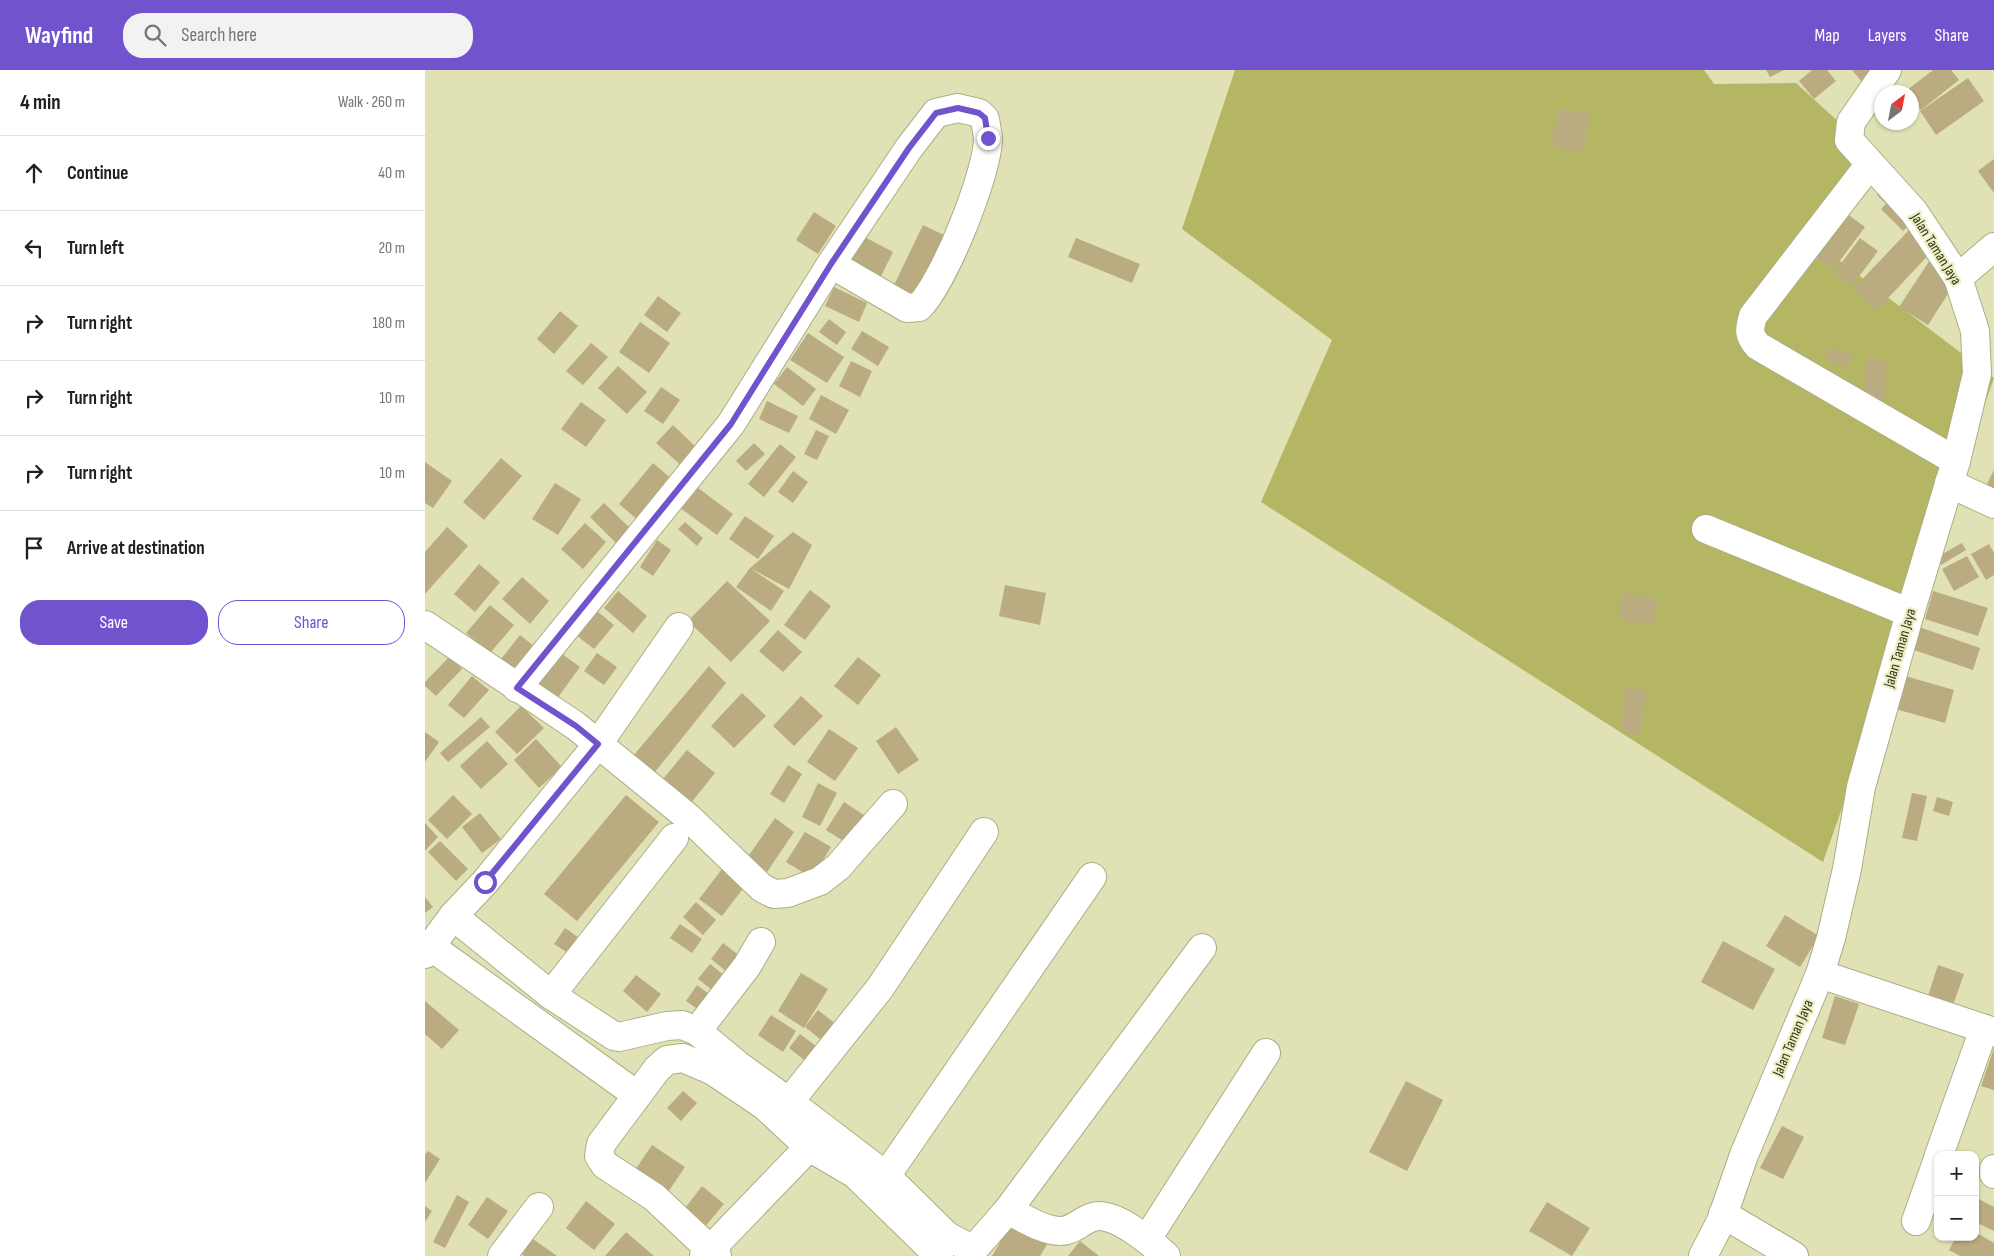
<!DOCTYPE html>
<html lang="en">
<head>
<meta charset="utf-8">
<style>
	:root { --surface:#fff; --page:#f2f2f2; --text:#202124; --muted:#757577; --line:#e0e0e0; --accent:#7053cd }
	body { margin:0; font-family:"Sofia Sans Condensed",sans-serif; background:var(--page); color:var(--text) }
	.controls { position:absolute; right:15px; bottom:15px; display:grid; overflow:hidden; border-radius:10px; box-shadow:0 1px 4px #0004 }
	.controls button { width:45px; height:45px; display:grid; place-items:center; padding:0; border:0; border-bottom:1px solid var(--line); background:var(--surface); color:var(--text); font:25px sans-serif }
	.compass { position:absolute; left:1449px; top:15px; width:45px; height:45px; border-radius:50%; background:var(--surface); box-shadow:0 1px 4px #0004; rotate:32deg }
	.stop { position:absolute; width:15px; height:15px; margin:-11px; border:4px solid #7053cd; border-radius:50%; background:#fff }
	.stop.end { background:#7053cd; border-color:#fff; box-shadow:0 1px 5px #0008 }
	.list { margin:0; padding:0; list-style:none }
	h2 { display:flex; justify-content:space-between; align-items:center; height:65px; margin:0; padding:0 20px; font-size:21px }
	h2 small { font-size:16px; font-weight:400; color:var(--muted) }
	.list li { display:grid; grid-template-columns:32px 1fr auto; gap:15px; align-items:center; box-sizing:border-box; height:75px; padding:0 20px; border-top:1px solid var(--line) }
	.list b { display:block; font-size:19px; white-space:nowrap }
	.list em { font-size:16px; font-style:normal; color:var(--muted) }
	.actions { display:flex; gap:10px; padding:15px 20px }
	.actions a { flex:1; padding:11px 0; border:1px solid var(--accent); border-radius:20px; text-align:center; font-size:18px; color:var(--accent) }
	.actions .main { background:var(--accent); color:#fff }
	.icon { flex:none; width:28px; height:28px; fill:none; stroke:currentColor; stroke-width:2; stroke-linecap:round; stroke-linejoin:round }
	.map { position:relative; flex:none; width:1569px; height:1186px; overflow:hidden }
	header { display:flex; align-items:center; gap:30px; box-sizing:border-box; height:70px; padding:0 25px; background:var(--accent); color:#fff }
	header strong { font-size:24px }
	nav { display:flex; gap:28px; margin-inline-start:auto; font-size:18px }
	.search { width:350px; height:45px; background:var(--page); display:flex; align-items:center; gap:12px; box-sizing:border-box; padding:0 18px; border-radius:20px; color:var(--muted); font-size:19px }
	main { display:flex }
	aside { flex:1; background:var(--surface) }
	.map>svg:first-child { display:block }
	.green { fill:#b4b663 }
	.building { fill:#baab81 }
	.lines { fill:none; stroke-linecap:round; stroke-linejoin:round }
	.street-casing { stroke:#acae83; stroke-width:30 }
	.street { stroke:#fff; stroke-width:28 }
	.route { stroke:#7053cd; stroke-width:6 }
	.labels { text-anchor:middle; dominant-baseline:central; stroke-width:4.5; stroke-linejoin:round; paint-order:stroke }
	.street-label { font-size:15px; fill:#353624; stroke:#edefc2 }
</style>
</head>
<body>
<header>
<strong>Wayfind</strong>
<div class="search"><svg class="icon" aria-label="search" viewBox="0 0 24 24"><circle cx="10" cy="10" r="6"/><path d="M15 15l6 6"/></svg>Search here</div>
<nav><a>Map</a><a>Layers</a><a>Share</a></nav>
</header>
<main>
<aside>
<h2>4 min<small>Walk · 260 m</small></h2>
<ul class="list">
<li><svg class="icon" aria-label="ahead" viewBox="0 0 24 24"><path d="M12 20V5M6 11l6-6 6 6"/></svg><div><b>Continue</b></div><em>40 m</em></li>
<li><svg class="icon" aria-label="left" viewBox="0 0 24 24"><path d="M17 20v-9H6M10 6l-5 5 5 5"/></svg><div><b>Turn left</b></div><em>20 m</em></li>
<li><svg class="icon" aria-label="right" viewBox="0 0 24 24"><path d="M7 20v-9h11M14 6l5 5-5 5"/></svg><div><b>Turn right</b></div><em>180 m</em></li>
<li><svg class="icon" aria-label="right" viewBox="0 0 24 24"><path d="M7 20v-9h11M14 6l5 5-5 5"/></svg><div><b>Turn right</b></div><em>10 m</em></li>
<li><svg class="icon" aria-label="right" viewBox="0 0 24 24"><path d="M7 20v-9h11M14 6l5 5-5 5"/></svg><div><b>Turn right</b></div><em>10 m</em></li>
<li><svg class="icon" aria-label="arrive" viewBox="0 0 24 24"><path d="M6 21V4h12l-3 4 3 4H6"/></svg><div><b>Arrive at destination</b></div></li>
</ul>
<div class="actions"><a class="main">Save</a><a>Share</a></div>
</aside>
<div class="map">
<svg width="1569" height="1186" viewBox="0 0 1569 1186">
	<rect width="100%" height="100%" fill="#e0e2b5"/>
	<polygon class="green" points="810,0 1279,0 1289,14 1371,13 1439,75 1390,172 1569,308 1398,792 836,432 907,270 757,159"/>
	<g class="building">
		<polygon points="1341,0 1359,0 1345,7"/>
		<polygon points="1387,0 1402,0 1411,11 1389,29 1374,11"/>
		<polygon points="1427,0 1451,0 1437,12"/>
		<polygon points="1508,0 1526,0 1534,10 1496,40 1486,28 1486,22 1481,21"/>
		<polygon points="1543,8 1559,31 1511,65 1495,41"/>
		<polygon points="1134,38 1166,45 1157,83 1125,75"/>
		<polygon points="1569,89 1569,123 1553,101"/>
		<polygon points="1459,117 1491,149 1478,161 1456,139 1461,134 1452,125"/>
		<polygon points="389,142 411,156 393,184 371,170"/>
		<polygon points="1421,143 1440,157 1408,200 1389,186"/>
		<polygon points="498,155 521,166 492,226 469,215"/>
		<polygon points="1485,159 1508,180 1451,241 1428,219"/>
		<polygon points="434,164 468,182 454,210 419,192"/>
		<polygon points="651,168 715,194 707,213 643,187"/>
		<polygon points="1435,168 1453,181 1427,216 1409,203"/>
		<polygon points="1509,184 1530,213 1503,255 1474,237"/>
		<polygon points="409,217 442,233 434,252 400,236"/>
		<polygon points="233,226 256,243 242,262 219,245"/>
		<polygon points="135,241 153,256 129,284 112,269"/>
		<polygon points="404,249 421,262 412,275 394,262"/>
		<polygon points="215,252 245,273 224,303 194,282"/>
		<polygon points="437,261 464,277 453,296 426,279"/>
		<polygon points="383,263 419,287 402,313 365,290"/>
		<polygon points="166,273 183,287 158,315 141,301"/>
		<polygon points="1404,277 1427,283 1423,297 1400,291"/>
		<polygon points="1441,288 1461,289 1460,330 1440,329"/>
		<polygon points="426,291 447,301 435,327 414,316"/>
		<polygon points="193,296 222,322 202,344 173,318"/>
		<polygon points="362,297 391,319 378,336 349,314"/>
		<polygon points="236,317 255,330 238,354 219,341"/>
		<polygon points="396,325 424,340 411,364 384,349"/>
		<polygon points="342,331 373,346 364,363 334,349"/>
		<polygon points="156,332 181,350 161,377 136,359"/>
		<polygon points="248,355 274,380 258,397 231,373"/>
		<polygon points="391,360 404,366 392,390 379,384"/>
		<polygon points="329,373 340,384 321,401 311,391"/>
		<polygon points="355,374 371,387 339,427 323,414"/>
		<polygon points="76,388 97,406 59,450 38,432"/>
		<polygon points="0,392 27,411 8,438 0,433"/>
		<polygon points="228,393 254,415 220,456 194,434"/>
		<polygon points="1569,400 1569,418 1562,414"/>
		<polygon points="368,401 383,412 368,433 353,422"/>
		<polygon points="130,413 156,429 133,465 107,449"/>
		<polygon points="269,415 308,444 292,465 254,437"/>
		<polygon points="179,433 207,460 192,474 165,447"/>
		<polygon points="320,446 349,466 333,489 304,469"/>
		<polygon points="260,452 278,468 272,476 253,459"/>
		<polygon points="160,453 181,472 158,499 136,479"/>
		<polygon points="22,457 43,476 0,524 0,482"/>
		<polygon points="368,462 387,475 364,519 325,498 359,521 346,541 311,517 325,498"/>
		<polygon points="232,470 246,480 228,506 215,497"/>
		<polygon points="1537,473 1541,480 1516,495 1512,487"/>
		<polygon points="1564,474 1569,483 1569,505 1561,510 1546,484"/>
		<polygon points="1542,486 1554,507 1529,521 1517,499"/>
		<polygon points="54,494 75,512 50,542 29,524"/>
		<polygon points="97,507 124,531 105,554 77,529"/>
		<polygon points="302,511 345,551 306,592 263,551"/>
		<polygon points="580,515 621,523 615,555 574,546"/>
		<polygon points="385,520 406,536 380,570 359,555"/>
		<polygon points="193,521 222,546 208,563 179,538"/>
		<polygon points="1508,521 1563,538 1553,566 1500,549"/>
		<polygon points="1197,523 1233,529 1229,555 1193,549"/>
		<polygon points="65,535 89,555 65,583 41,563"/>
		<polygon points="167,537 189,555 169,579 147,562"/>
		<polygon points="1494,557 1555,578 1548,600 1486,579"/>
		<polygon points="353,560 377,582 358,602 334,581"/>
		<polygon points="95,565 118,583 98,607 76,589"/>
		<polygon points="133,581 155,597 126,637 104,620"/>
		<polygon points="172,583 192,597 179,615 159,601"/>
		<polygon points="24,587 37,599 11,626 0,616 0,612"/>
		<polygon points="433,587 456,605 433,635 409,616"/>
		<polygon points="284,596 301,613 230,702 208,686"/>
		<polygon points="1477,605 1529,620 1520,653 1467,638"/>
		<polygon points="47,606 64,620 39,648 23,635"/>
		<polygon points="1200,618 1221,620 1216,664 1196,662"/>
		<polygon points="317,623 341,646 309,678 286,656"/>
		<polygon points="376,626 398,646 369,676 348,656"/>
		<polygon points="96,636 119,658 92,684 70,662"/>
		<polygon points="56,647 65,657 23,692 15,683"/>
		<polygon points="471,657 494,690 473,704 451,671"/>
		<polygon points="404,659 433,678 410,711 382,692"/>
		<polygon points="0,662 14,672 0,692"/>
		<polygon points="111,669 137,697 114,718 89,690"/>
		<polygon points="62,671 83,694 56,719 35,696"/>
		<polygon points="262,680 290,703 262,738 233,715"/>
		<polygon points="363,695 377,704 359,733 345,724"/>
		<polygon points="393,713 412,723 395,756 377,747"/>
		<polygon points="1487,723 1502,726 1492,771 1477,768"/>
		<polygon points="28,725 47,744 22,769 3,750"/>
		<polygon points="201,725 234,752 152,851 119,824"/>
		<polygon points="1512,727 1528,732 1524,746 1508,741"/>
		<polygon points="419,732 445,749 428,777 401,760"/>
		<polygon points="55,743 76,769 57,783 37,757"/>
		<polygon points="350,748 369,762 342,802 322,788"/>
		<polygon points="0,753 13,767 0,781"/>
		<polygon points="380,762 406,777 387,808 361,792"/>
		<polygon points="15,771 43,799 31,811 3,782"/>
		<polygon points="297,799 320,816 297,846 274,829"/>
		<polygon points="0,827 8,837 0,843"/>
		<polygon points="271,832 291,850 278,865 258,847"/>
		<polygon points="1360,845 1394,866 1375,897 1341,876"/>
		<polygon points="255,854 277,869 267,883 245,868"/>
		<polygon points="140,858 160,872 149,887 129,874"/>
		<polygon points="1298,871 1350,899 1328,940 1276,912"/>
		<polygon points="298,873 320,890 307,906 286,889"/>
		<polygon points="285,894 306,911 295,926 273,909"/>
		<polygon points="1513,895 1539,904 1527,938 1502,929"/>
		<polygon points="376,903 403,919 379,958 353,941"/>
		<polygon points="211,905 236,924 222,942 198,921"/>
		<polygon points="272,915 292,930 281,945 261,931"/>
		<polygon points="1410,926 1434,934 1420,975 1397,968"/>
		<polygon points="0,931 34,960 17,979 0,964"/>
		<polygon points="393,940 417,959 404,976 380,957"/>
		<polygon points="346,945 371,961 358,982 333,965"/>
		<polygon points="375,964 395,979 384,994 364,978"/>
		<polygon points="1569,978 1569,1020 1556,1016"/>
		<polygon points="981,1011 1018,1030 982,1101 944,1082"/>
		<polygon points="258,1021 272,1033 256,1051 242,1038"/>
		<polygon points="1357,1056 1379,1067 1358,1109 1335,1098"/>
		<polygon points="227,1075 260,1097 241,1125 208,1103"/>
		<polygon points="3,1081 15,1089 0,1113 0,1085"/>
		<polygon points="277,1116 299,1134 279,1158 258,1141"/>
		<polygon points="32,1125 44,1132 20,1178 8,1172"/>
		<polygon points="62,1127 83,1141 63,1169 43,1155"/>
		<polygon points="1550,1127 1569,1137 1569,1161 1550,1152"/>
		<polygon points="161,1131 190,1154 169,1180 141,1158"/>
		<polygon points="1122,1132 1165,1158 1147,1186 1104,1161"/>
		<polygon points="0,1136 7,1141 0,1152"/>
		<polygon points="587,1152 623,1173 615,1186 567,1186"/>
		<polygon points="201,1162 229,1186 180,1186"/>
		<polygon points="1550,1162 1569,1173 1569,1186 1535,1186 1524,1180 1531,1167 1550,1167"/>
		<polygon points="108,1169 132,1186 99,1186 97,1184"/>
		<polygon points="655,1171 674,1186 643,1186"/>
	</g>
	<g class="lines">
		<g class="street-casing">
			<g id="street">
				<path d="M1445,94L1328,246C1324,260 1323,265 1333,276L1531,391"/>
				<polyline points="1533,208 1569,177"/>
				<polyline points="1524,413 1569,434"/>
				<polyline points="1281,459 1485,543"/>
				<polyline points="0,555 151,656 264,748 337,818 349,824 363,823 395,811 413,797 468,734"/>
				<path d="M92,618L306,354L406,194L484,78L511,43L533,38L554,43L560,49C561,55 562,61 563,68C563,103 519,212 494,237L482,238L406,194"/>
				<path d="M28,846L126,925L189,966L194,967L242,956L257,955L272,961L314,996L364,1032L461,1106L522,1166L543,1177L549,1179L583,1140C599,1148 618,1161 636,1161C648,1161 657,1150 668,1147C688,1140 727,1173 741,1186"/>
				<polyline points="5,876 212,1025"/>
				<polyline points="0,884 28,846 60,812 173,674 254,557"/>
				<polyline points="1395,904 1569,962"/>
				<polyline points="126,925 249,768"/>
				<polyline points="272,961 322,896 336,872"/>
				<polyline points="364,1032 455,918 559,762"/>
				<polyline points="1514,1085 1559,959"/>
				<polyline points="1569,1099 1569,1104"/>
				<polyline points="461,1106 667,807"/>
				<polyline points="583,1140 777,878"/>
				<polyline points="1298,1144 1369,1186"/>
				<polyline points="1491,1151 1513,1089"/>
				<polyline points="722,1169 841,983"/>
				<polyline points="77,1186 114,1137"/>
				<polyline points="279,1186 384,1077"/>
				<polyline points="292,1186 229,1127 180,1095 174,1086 176,1074 232,999 242,990 258,988 288,1001 340,1036 384,1077 430,1104 514,1186"/>
				<polyline points="1278,1186 1296,1151 1319,1085 1395,904 1406,868 1422,799 1436,717 1485,543 1531,391 1552,304 1550,261 1533,208 1489,142 1424,70 1426,52 1462,0"/>
			</g>
		</g>
		<use href="#street" class="street"/>
	</g>
	<g class="lines">
		<polyline class="route" points="60,812 173,674 151,656 92,618 306,354 406,194 484,78 511,43 533,38 554,43 560,48 563,68"/>
	</g>
	<g class="labels">
		<g class="street-label">
			<text transform="translate(1511 179) rotate(58)">Jalan Taman Jaya</text>
			<text transform="translate(1475 578) rotate(-74)">Jalan Taman Jaya</text>
			<text transform="translate(1368 968) rotate(-67)">Jalan Taman Jaya</text>
		</g>
	</g>
</svg>
<div class="controls">
<button>+</button>
<button>−</button>
</div>
<svg class="compass" viewBox="-18 -18 36 36"><path d="M0-13l5 13h-10z" fill="#e53935"/><path d="M0 13l5-13h-10z" fill="#757577"/></svg>
<div class="stop" style="left:60px;top:812px"></div>
<div class="stop end" style="left:563px;top:68px"></div>
</div>
</main>
</body>
</html>
